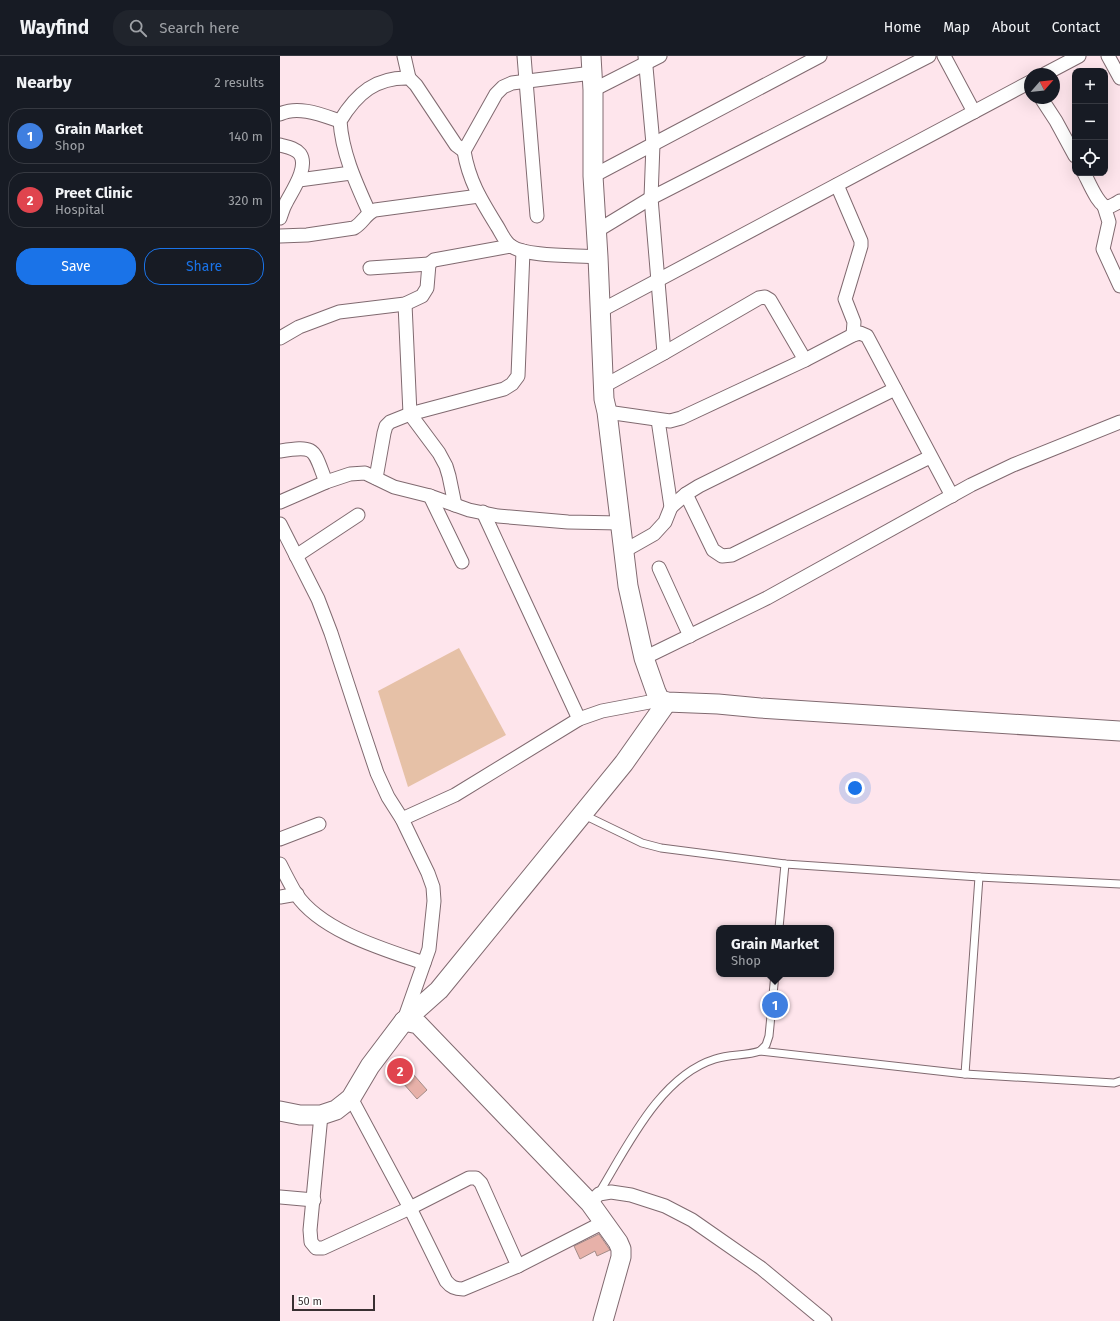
<!DOCTYPE html>
<html lang="en">
<head>
<meta charset="utf-8">
<style>
	:root { --surface:#171b24; --page:#20242c; --text:#f1f3f6; --muted:#9ea1a6; --line:#363941; --accent:#1a73e8 }
	body { margin:0; font-family:"Fira Sans",sans-serif; background:var(--page); color:var(--text) }
	.controls { position:absolute; right:12px; top:12px; display:grid; overflow:hidden; border-radius:8px; box-shadow:0 4px 16px #0002 }
	.controls button { width:36px; height:36px; display:grid; place-items:center; padding:0; border:0; border-bottom:1px solid var(--line); background:var(--surface); color:var(--text); font:20px sans-serif }
	.compass { position:absolute; left:744px; top:12px; width:36px; height:36px; border-radius:50%; background:var(--surface); box-shadow:0 4px 16px #0002; rotate:62deg }
	.scale { position:absolute; left:12px; bottom:10px; width:83px; box-sizing:border-box; padding-left:4px; border:2px solid #393032; border-top:0; font-size:11px; line-height:14px; white-space:nowrap; color:#393032; -webkit-text-stroke:3px #fff; paint-order:stroke }
	.you { position:absolute; left:575px; top:732px; width:14px; height:14px; margin:-10px; border:3px solid #fff; border-radius:50%; background:#1a73e8; box-shadow:0 0 0 6px #1a73e833 }
	.badge { display:grid; place-items:center; width:26px; height:26px; border-radius:50%; background:var(--accent); color:#fff; font-size:13px; font-weight:700 }
	.pin { position:absolute; translate:-50% -50%; border:2px solid #fff; box-shadow:0 1px 4px #0006 }
	.popup { position:absolute; left:436px; top:869px; width:118px; height:52px; box-sizing:border-box; display:grid; place-content:center; border-radius:8px; background:var(--surface); filter:drop-shadow(0 1px 3px #0005); font-size:13px; white-space:nowrap; color:var(--muted) }
	.popup b { font-size:15px; color:var(--text) }
	.popup::after { content:''; position:absolute; left:50%; top:100%; margin-left:-8px; border:8px solid transparent; border-top-color:var(--surface) }
	.list { margin:0; padding:0; list-style:none }
	h2 { display:flex; justify-content:space-between; align-items:center; height:52px; margin:0; padding:0 16px; font-size:17px }
	h2 small { font-size:13px; font-weight:400; color:var(--muted) }
	.list li { display:grid; grid-template-columns:26px 1fr auto; gap:12px; align-items:center; box-sizing:border-box; height:56px; margin:0 8px 8px; padding:0 8px; border:1px solid var(--line); border-radius:16px }
	.list b { display:block; font-size:15px; white-space:nowrap }
	.list p { margin:0; font-size:13px; white-space:nowrap; color:var(--muted) }
	.list em { font-size:13px; font-style:normal; color:var(--muted) }
	.actions { display:flex; gap:8px; padding:12px 16px }
	.actions a { flex:1; padding:9px 0; border:1px solid var(--accent); border-radius:16px; text-align:center; font-size:14px; color:var(--accent) }
	.actions .main { background:var(--accent); color:#fff }
	.icon { flex:none; width:22px; height:22px; fill:none; stroke:currentColor; stroke-width:2; stroke-linecap:round; stroke-linejoin:round }
	.map { position:relative; flex:none; width:840px; height:1265px; overflow:hidden }
	header { display:flex; align-items:center; gap:24px; box-sizing:border-box; height:56px; padding:0 20px; background:var(--surface); border-bottom:1px solid var(--line) }
	header strong { font-size:19px }
	nav { display:flex; gap:22px; margin-inline-start:auto; font-size:14px }
	.search { width:280px; height:36px; background:var(--page); display:flex; align-items:center; gap:10px; box-sizing:border-box; padding:0 14px; border-radius:16px; color:var(--muted); font-size:15px }
	main { display:flex }
	aside { flex:1; background:var(--surface) }
	.map>svg:first-child { display:block }
	.green { fill:#e6c1a7 }
	.building { fill:#e7b1a9; stroke:#a38c88 }
	.lines { fill:none; stroke-linecap:round; stroke-linejoin:round }
	.lane-casing { stroke:#806a70; stroke-width:9 }
	.street-casing { stroke:#806a70; stroke-width:15 }
	.secondary-casing { stroke:#806a70; stroke-width:21 }
	.lane { stroke:#fff; stroke-width:7 }
	.street { stroke:#fff; stroke-width:13 }
	.secondary { stroke:#fff; stroke-width:19 }
</style>
</head>
<body>
<header>
<strong>Wayfind</strong>
<div class="search"><svg class="icon" aria-label="search" viewBox="0 0 24 24"><circle cx="10" cy="10" r="6"/><path d="M15 15l6 6"/></svg>Search here</div>
<nav><a>Home</a><a>Map</a><a>About</a><a>Contact</a></nav>
</header>
<main>
<aside>
<h2>Nearby<small>2 results</small></h2>
<ul class="list">
<li><span class="badge" style="background:#3f7fe0">1</span><div><b>Grain Market</b><p>Shop</p></div><em>140 m</em></li>
<li><span class="badge" style="background:#e0444e">2</span><div><b>Preet Clinic</b><p>Hospital</p></div><em>320 m</em></li>
</ul>
<div class="actions"><a class="main">Save</a><a>Share</a></div>
</aside>
<div class="map">
<svg width="840" height="1265" viewBox="0 0 840 1265">
	<rect width="100%" height="100%" fill="#fee5ec"/>
	<polygon class="green" points="179,592 226,679 128,731 98,635"/>
	<g class="building">
		<polygon points="119,1002 147,1034 137,1043 109,1011"/>
		<polygon points="319,1178 330,1194 317,1200 315,1195 300,1203 294,1190"/>
	</g>
	<g class="lines">
		<g class="lane-casing">
			<g id="lane">
				<polyline points="302,758 362,787 381,792 505,808 699,821 840,828"/>
				<polyline points="499,872 505,808"/>
				<polyline points="480,995 685,1018 834,1027 840,1025"/>
				<polyline points="685,1018 699,821"/>
				<path d="M319,1137C347,1091 380,1020 435,1003C450,998 466,1000 480,995L486,989L489,980L495,918"/>
			</g>
		</g>
		<g class="street-casing">
			<g id="street">
				<polyline points="124,0 129,22"/>
				<polyline points="244,0 257,160"/>
				<polyline points="365,0 373,88 371,142 384,297"/>
				<polyline points="664,0 694,56"/>
				<polyline points="828,0 840,22"/>
				<path d="M312,17L232,27L223,31L216,38L184,95C189,125 201,144 217,170C221,176 224,185 231,190C246,201 298,199 318,201"/>
				<polyline points="765,18 799,0"/>
				<polyline points="313,34 380,0"/>
				<polyline points="761,42 776,65 795,100"/>
				<path d="M0,58C18,49 42,59 60,65"/>
				<path d="M0,89C7,91 15,92 20,98C29,111 12,135 6,147C3,152 2,157 0,162"/>
				<path d="M804,117C808,124 819,152 828,151C832,150 837,147 840,145"/>
				<polyline points="313,120 540,0"/>
				<polyline points="19,124 71,117"/>
				<polyline points="557,129 581,185 581,190 566,240 565,243 574,266 573,279"/>
				<polyline points="824,150 829,166 823,193 840,230"/>
				<path d="M89,156C76,127 62,97 60,65C77,37 96,21 129,22L136,29L176,89L184,95"/>
				<polyline points="315,176 371,142 649,0"/>
				<path d="M0,180L27,179L74,172C84,166 85,158 95,154L199,140"/>
				<polyline points="90,212 149,208"/>
				<polyline points="125,248 130,358 159,397 166,410 169,420 175,449"/>
				<polyline points="320,255 750,26"/>
				<polyline points="0,282 19,271 59,256 125,248 142,240 147,232 149,208 154,204 231,190"/>
				<polyline points="324,330 384,297 479,242 485,241 490,244 525,304"/>
				<polyline points="327,356 390,365 401,362 525,304 573,279 580,277 587,280 672,440"/>
				<path d="M0,395C37,389 33,393 46,426"/>
				<polyline points="96,422 104,377 106,370 110,366 130,358 224,333 232,328 238,320 243,195"/>
				<polyline points="406,438 433,494 442,500 452,499 650,401"/>
				<polyline points="150,440 182,506"/>
				<polyline points="0,446 46,426 70,418 85,417 114,431 150,440 189,454 218,460 288,466 340,467"/>
				<polyline points="391,451 406,438 419,430 615,333"/>
				<polyline points="203,456 299,663"/>
				<polyline points="0,468 38,543 51,577 82,672 97,717 108,741 122,763 148,817 153,831 154,845 149,893 124,964"/>
				<polyline points="344,495 374,478 385,466 391,451 378,364"/>
				<polyline points="16,500 78,459"/>
				<polyline points="379,512 410,580"/>
				<polyline points="364,602 487,542 691,429 733,409 840,366"/>
				<polyline points="122,763 175,739 299,663 322,655 380,644"/>
				<polyline points="0,783 39,768"/>
				<path d="M0,808C5,818 10,828 16,838C41,875 103,893 144,907"/>
				<polyline points="0,841 17,838"/>
				<path d="M71,1042L130,1152L166,1225C171,1231 175,1233 183,1233L238,1210L324,1166"/>
				<polyline points="41,1059 30,1174 31,1186 36,1192 43,1192 130,1152 189,1122 196,1122 201,1127 238,1210"/>
				<polyline points="0,1141 34,1144"/>
				<polyline points="310,1147 319,1138 331,1136 351,1139 385,1150 412,1164 481,1212 545,1265"/>
			</g>
		</g>
		<g class="secondary-casing">
			<g id="secondary">
				<polyline points="311,0 313,34 313,120 318,201 324,343 327,356 348,530 364,602 376,636 380,644 387,646 438,648 480,652 840,675"/>
				<polyline points="124,965 138,968 310,1147 338,1186 341,1193 341,1201 323,1265"/>
				<polyline points="0,1055 20,1059 41,1059 56,1054 65,1047 71,1042 90,1010 124,965 159,934 344,707 387,646"/>
			</g>
		</g>
		<use href="#lane" class="lane"/>
		<use href="#street" class="street"/>
		<use href="#secondary" class="secondary"/>
	</g>
</svg>
<div class="controls">
<button>+</button>
<button>−</button>
<button><svg class="icon" aria-label="locate" viewBox="0 0 24 24"><circle cx="12" cy="12" r="6"/><path d="M12 2v4M12 18v4M2 12h4M18 12h4"/></svg></button>
</div>
<svg class="compass" viewBox="-18 -18 36 36"><path d="M0-13l5 13h-10z" fill="#e53935"/><path d="M0 13l5-13h-10z" fill="#9ea1a6"/></svg>
<div class="scale">50 m</div>
<div class="you"></div>
<div class="pin badge" style="left:495px;top:949px;background:#3f7fe0">1</div>
<div class="popup"><b>Grain Market</b>Shop</div>
<div class="pin badge" style="left:120px;top:1015px;background:#e0444e">2</div>
</div>
</main>
</body>
</html>
